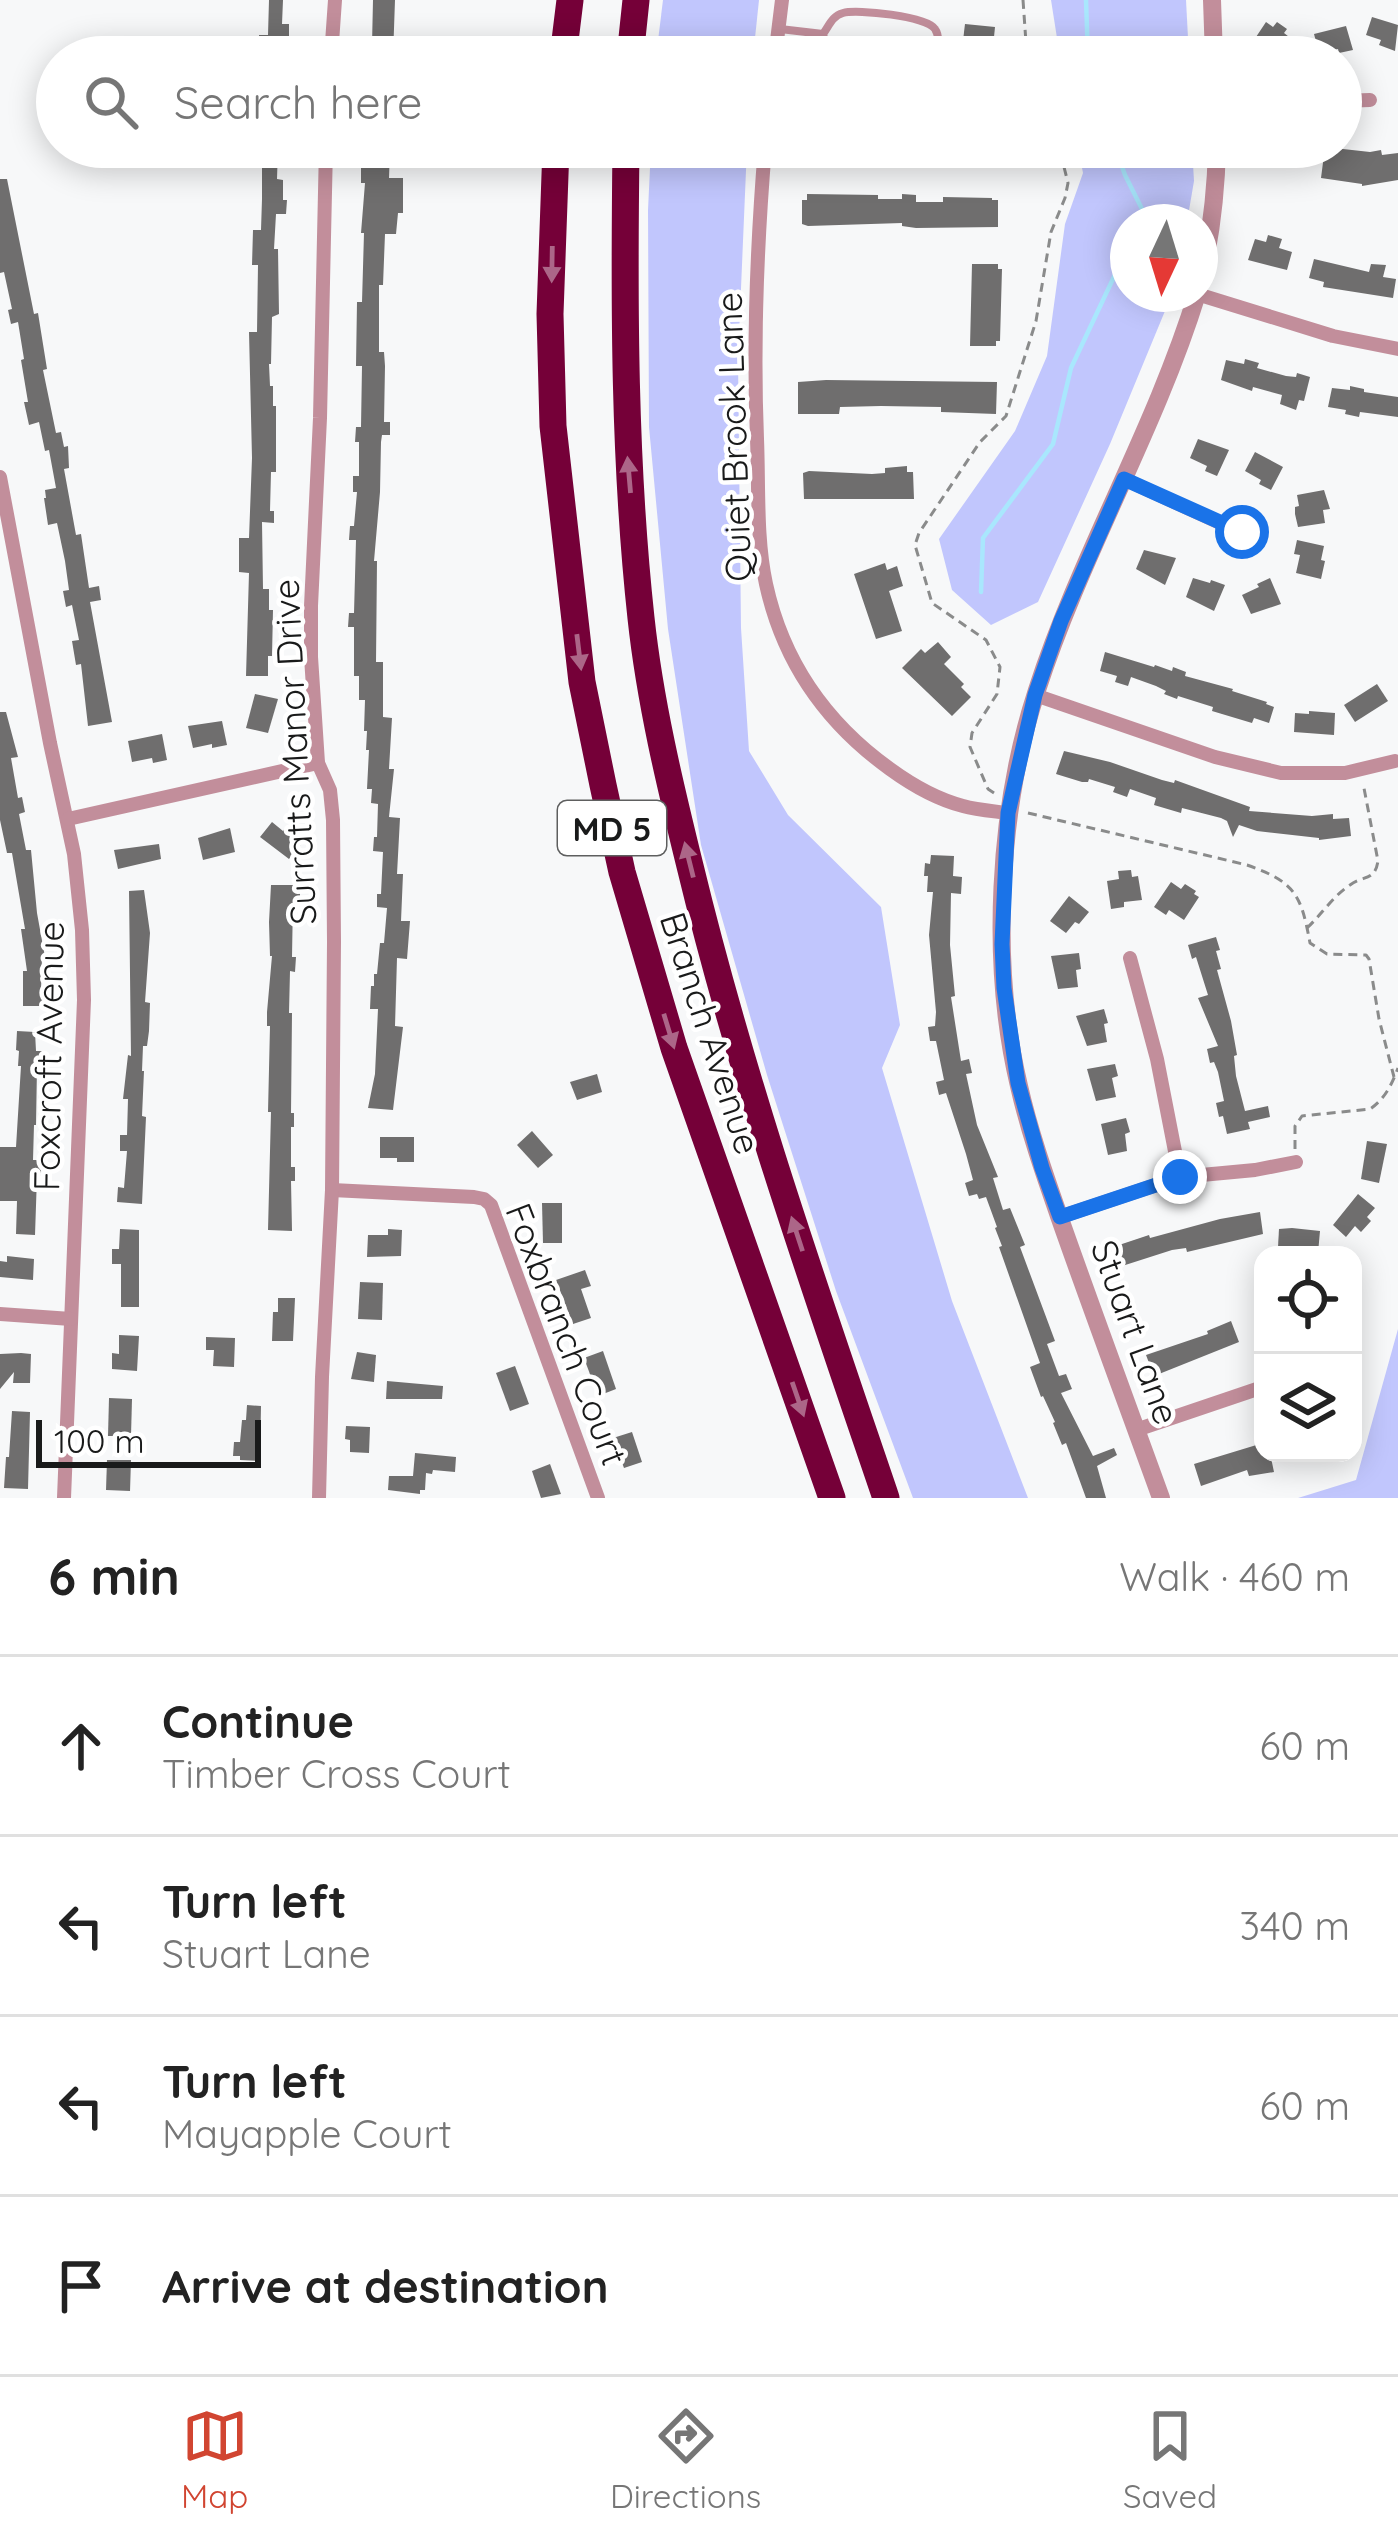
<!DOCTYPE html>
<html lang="en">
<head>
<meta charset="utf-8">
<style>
	:root { --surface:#fff; --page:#f2f2f2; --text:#222; --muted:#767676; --line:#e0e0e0; --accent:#d14531 }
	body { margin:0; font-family:Quicksand,sans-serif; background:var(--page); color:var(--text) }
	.controls { position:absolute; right:36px; bottom:36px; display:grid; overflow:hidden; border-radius:24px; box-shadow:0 6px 30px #0003 }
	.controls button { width:108px; height:108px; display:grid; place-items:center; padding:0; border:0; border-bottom:3px solid var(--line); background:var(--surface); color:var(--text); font:60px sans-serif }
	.compass { position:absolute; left:1110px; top:204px; width:108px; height:108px; border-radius:50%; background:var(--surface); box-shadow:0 6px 30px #0003; rotate:184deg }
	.scale { position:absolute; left:36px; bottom:30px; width:225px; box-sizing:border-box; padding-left:12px; border:6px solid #191a1a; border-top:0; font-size:33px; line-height:42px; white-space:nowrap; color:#191a1a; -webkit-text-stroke:9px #fff; paint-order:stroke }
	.stop { position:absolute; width:36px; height:36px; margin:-27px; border:9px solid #1a73e8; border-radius:50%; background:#fff }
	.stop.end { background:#1a73e8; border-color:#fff; box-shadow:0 3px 12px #0008 }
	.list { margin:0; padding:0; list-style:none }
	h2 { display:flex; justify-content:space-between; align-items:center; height:156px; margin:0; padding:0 48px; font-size:51px }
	h2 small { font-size:39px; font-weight:400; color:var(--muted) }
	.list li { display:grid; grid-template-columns:78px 1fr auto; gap:36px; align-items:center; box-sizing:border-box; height:180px; padding:0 48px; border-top:3px solid var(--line) }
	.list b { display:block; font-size:45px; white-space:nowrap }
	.list p { margin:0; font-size:39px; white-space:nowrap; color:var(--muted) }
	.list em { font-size:39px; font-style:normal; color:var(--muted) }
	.icon { flex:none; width:66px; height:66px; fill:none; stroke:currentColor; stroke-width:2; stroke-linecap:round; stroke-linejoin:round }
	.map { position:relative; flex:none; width:1398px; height:1498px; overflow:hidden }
	.search { position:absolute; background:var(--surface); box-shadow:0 6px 30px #0003; left:36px; right:36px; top:36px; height:132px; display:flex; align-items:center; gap:30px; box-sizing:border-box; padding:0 42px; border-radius:66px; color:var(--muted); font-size:45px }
	.sheet { height:876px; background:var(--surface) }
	nav { display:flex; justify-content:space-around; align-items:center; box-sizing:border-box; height:168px; border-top:3px solid var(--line); background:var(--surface); font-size:33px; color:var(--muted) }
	nav a { display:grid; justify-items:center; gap:6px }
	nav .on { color:var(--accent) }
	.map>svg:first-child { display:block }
	.green { fill:#c1c6fd }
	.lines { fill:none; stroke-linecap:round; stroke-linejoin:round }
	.stream { stroke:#a9e7fd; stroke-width:4.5 }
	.building { fill:#6f6e6e }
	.path { stroke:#8a8b8b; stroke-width:3; stroke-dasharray:9 6; stroke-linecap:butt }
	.service { stroke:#c28e9b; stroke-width:8 }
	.minor { stroke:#c28e9b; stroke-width:14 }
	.tertiary { stroke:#c28e9b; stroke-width:18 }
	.motorway { stroke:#750038; stroke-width:27 }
	.oneway { fill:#ac6688 }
	.route { stroke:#1a73e8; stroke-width:15 }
	.labels { text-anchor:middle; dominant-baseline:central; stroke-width:9; stroke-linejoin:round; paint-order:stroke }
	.shield { fill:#fff; stroke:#5e5f5f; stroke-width:3 }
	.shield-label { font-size:33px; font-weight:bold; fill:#191a1a }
	.street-label { font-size:36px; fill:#191a1a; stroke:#fff }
</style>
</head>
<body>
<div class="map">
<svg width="1398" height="1498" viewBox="0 0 1398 1498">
	<rect width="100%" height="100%" fill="#f7f8f9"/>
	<g class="green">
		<polygon points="663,0 759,0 753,57 656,57"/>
		<polygon points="1051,0 1186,0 1189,57 1060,57"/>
		<polygon points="651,147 747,147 738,359 741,628 749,751 788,815 881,907 900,1025 882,1068 952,1301 1028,1498 913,1498 836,1291 767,1075 701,845 668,629 649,427 648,210"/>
		<polygon points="1078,147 1192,147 1194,181 1187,222 1128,222 1128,294 1172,294 1110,444 1038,602 991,625 952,590 939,539 1015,431 1047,356 1065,224 1083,173"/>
		<polygon points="1398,1329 1398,1498 1298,1498 1356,1480"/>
	</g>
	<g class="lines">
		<g class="stream">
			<polyline points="1086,0 1088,57"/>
			<polyline points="1115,147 1125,175 1144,213 1139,222"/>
			<polyline points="981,592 983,538 1053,444 1071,368 1128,247"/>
		</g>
	</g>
	<g class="building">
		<polygon points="269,0 283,0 282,24 289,24 289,44 293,44 292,57 254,57 254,42 259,42 259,35 268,35"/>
		<polygon points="373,0 395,0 393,57 366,57 366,45 372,45"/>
		<polygon points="1372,17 1398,25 1395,51 1379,45 1381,40 1366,35"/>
		<polygon points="1266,22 1273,27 1277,22 1287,29 1284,33 1293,40 1281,57 1266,57 1270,52 1254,40"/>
		<polygon points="965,24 995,27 992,57 961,57"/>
		<polygon points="1346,26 1353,50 1339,53 1338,49 1319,53 1314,34"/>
		<polygon points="254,147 278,147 277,179 283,180 283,200 287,200 286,214 276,214 274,249 278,249 279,314 272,317 271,364 269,364 270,386 273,386 273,406 276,406 276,472 271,472 270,511 274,511 274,523 262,522 263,589 269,589 269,610 273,610 272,656 268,656 268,676 246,676 249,573 239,572 239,538 249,538 252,458 249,332 257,332 258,265 252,265 253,230 261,230 262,199 262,161 253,160"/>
		<rect x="1265" y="147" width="32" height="17"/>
		<polygon points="1325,147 1370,152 1381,150 1382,155 1398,153 1398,180 1362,186 1362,184 1321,178"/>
		<polygon points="368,148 390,149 389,178 403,178 403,213 398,213 396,234 385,234 383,285 379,285 379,352 384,352 385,366 384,422 390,422 390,435 382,435 381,442 380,492 374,561 377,561 376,662 383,662 383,717 392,718 389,769 394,769 389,817 400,818 397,874 403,874 401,921 410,921 407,959 397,958 395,1026 403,1027 393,1110 368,1108 375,1074 378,1009 370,1009 371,986 374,986 374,974 377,974 380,943 384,943 387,908 377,907 377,894 381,894 383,852 373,851 374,837 377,837 378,804 371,803 372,789 367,789 369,750 366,750 367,731 364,731 365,700 359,700 359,676 354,676 354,627 348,627 349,613 354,613 356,540 349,540 350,526 354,526 357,492 353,492 353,476 359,476 359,442 355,442 356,427 361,427 362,366 356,366 357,302 362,302 364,233 361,233 365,183 361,183 361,168 367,168"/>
		<polygon points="0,179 7,179 34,314 38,313 47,369 43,370 56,433 61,432 64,447 68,446 69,468 64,469 76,535 81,534 89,588 99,586 101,600 90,602 112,722 88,726 81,664 76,665 72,641 79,640 72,605 66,607 63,591 69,590 65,561 57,523 48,525 44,498 46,498 45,490 56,488 49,450 45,451 39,422 29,425 24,402 28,402 21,360 24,359 18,322 11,324 8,310 12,309 4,272 0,273"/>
		<polygon points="807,194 878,195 878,199 902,199 902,194 916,195 916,202 943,202 943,197 992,198 992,200 998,200 998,227 916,228 902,226 902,223 808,226 802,224 802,200 807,200"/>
		<polygon points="1268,235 1282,239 1279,248 1292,252 1287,270 1248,260 1255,239 1266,242"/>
		<polygon points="1314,259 1369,272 1371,264 1386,265 1383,277 1396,279 1393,298 1323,287 1324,282 1309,278"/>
		<polygon points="972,264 998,264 998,269 1002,269 1000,341 996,341 996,346 970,346"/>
		<polygon points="1245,359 1259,363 1257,368 1286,376 1296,377 1297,373 1310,377 1304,401 1299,400 1296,410 1280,404 1282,395 1253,387 1252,391 1221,380 1226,360 1244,364"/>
		<polygon points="826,380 997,382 996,414 941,412 941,407 881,406 840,407 839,414 798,414 798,382"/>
		<polygon points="1350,386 1364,389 1364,392 1398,397 1398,417 1360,412 1359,417 1345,414 1346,410 1328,407 1332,388 1350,390"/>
		<polygon points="1198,439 1229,450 1217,476 1205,471 1207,466 1190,458"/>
		<polygon points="1255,452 1283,467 1271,490 1259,484 1261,480 1245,471"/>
		<polygon points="907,466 907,472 913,472 914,499 804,499 803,473 809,471 872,474 885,473 885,468"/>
		<polygon points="1324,490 1330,509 1323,510 1325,523 1298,527 1295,514 1295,507 1299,506 1297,495"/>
		<polygon points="1297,540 1324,546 1321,560 1325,561 1321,579 1296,573 1300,555 1294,554"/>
		<polygon points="1144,550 1176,558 1165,585 1136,569"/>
		<polygon points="885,563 887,570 897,566 903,586 889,591 902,631 876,639 854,574"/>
		<polygon points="1193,578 1210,583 1211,580 1225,585 1214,611 1186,597"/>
		<polygon points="1270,578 1281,604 1251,614 1242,595 1259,587 1257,584"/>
		<polygon points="938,642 951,657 944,664 964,684 961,687 971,697 952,716 902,668 921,649 925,653"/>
		<polygon points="1105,652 1154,667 1155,665 1172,671 1173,667 1186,672 1185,676 1233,689 1232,691 1267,702 1266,704 1274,707 1269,723 1254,718 1252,723 1212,711 1213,707 1178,696 1177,699 1164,694 1166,691 1156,686 1131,677 1128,686 1115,682 1117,676 1100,671"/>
		<polygon points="1377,684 1388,701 1355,722 1344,705"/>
		<polygon points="255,694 278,699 268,733 246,728"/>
		<polygon points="1309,711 1335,713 1334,735 1294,732 1295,713 1309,714"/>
		<polygon points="0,712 6,712 18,757 11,758 18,798 22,797 25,812 19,814 26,850 31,850 37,913 45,957 42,957 41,990 47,991 47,1006 23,1006 23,971 27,971 21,929 25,929 12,853 7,853 0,820"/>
		<polygon points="222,721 227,745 212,748 212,744 193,748 188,726"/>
		<polygon points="162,734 167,760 153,763 152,758 132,762 128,741"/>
		<polygon points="1064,751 1110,762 1162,780 1174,783 1175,780 1250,807 1249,811 1312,816 1333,814 1333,819 1349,818 1351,836 1319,840 1319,838 1257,831 1239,825 1233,837 1227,821 1221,818 1182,808 1181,813 1154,805 1156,798 1130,789 1127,797 1113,792 1115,787 1089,779 1088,782 1082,782 1056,774"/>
		<polygon points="272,822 283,831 285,828 303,842 289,859 260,837"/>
		<polygon points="230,828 235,852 203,860 198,838"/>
		<polygon points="159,844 161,859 118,869 114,850"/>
		<polygon points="931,855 954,856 953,876 962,877 961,894 951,893 950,945 955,996 951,997 961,1061 969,1059 972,1073 966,1074 977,1125 998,1177 993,1178 1003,1210 1010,1208 1025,1245 1020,1247 1055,1341 1047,1344 1059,1376 1066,1374 1072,1389 1061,1393 1093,1456 1114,1448 1117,1455 1097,1466 1106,1498 1086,1498 1066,1443 1062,1445 1053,1423 1055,1422 1043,1396 1041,1397 1030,1367 1040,1363 999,1247 1002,1246 995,1228 997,1227 986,1197 979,1199 977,1194 969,1196 965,1183 973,1180 966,1154 946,1093 939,1095 936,1082 944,1080 936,1041 930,1041 928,1027 935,1026 936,1012 929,935 933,892 927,892 928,876 924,876 925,863 930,864"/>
		<polygon points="1131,870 1132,877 1138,876 1142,900 1124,902 1124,907 1111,909 1107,881 1119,879 1118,871"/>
		<polygon points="1171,882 1181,889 1185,884 1196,891 1194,894 1199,897 1184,920 1169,910 1166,915 1154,907"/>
		<polygon points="271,885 300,885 300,899 293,899 292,957 296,957 295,972 290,971 289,1013 292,1013 291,1113 294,1113 294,1127 291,1127 291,1167 295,1167 295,1181 291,1181 292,1231 268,1230 271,1112 268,1112 270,1026 267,1026 267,1012 272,956 270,956 269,922"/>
		<polygon points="144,890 150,933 145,1002 150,1003 149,1031 147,1046 143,1046 142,1071 144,1071 142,1116 146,1117 142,1204 117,1202 118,1187 124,1188 127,1151 120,1151 120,1135 127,1135 128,1099 123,1099 128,1055 131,1056 129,891"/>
		<polygon points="1069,896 1089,912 1079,924 1075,922 1066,933 1050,921"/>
		<polygon points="1216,937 1220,950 1216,951 1221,969 1217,970 1231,1021 1237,1055 1234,1056 1236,1076 1245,1111 1268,1106 1270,1117 1248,1122 1250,1129 1227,1134 1223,1116 1219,1117 1216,1103 1224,1101 1218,1072 1214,1062 1210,1063 1207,1049 1218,1046 1198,998 1208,995 1196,957 1192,959 1188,945"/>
		<polygon points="1079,953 1081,969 1076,970 1078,987 1058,989 1051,956"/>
		<polygon points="1104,1009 1108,1023 1104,1024 1107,1042 1087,1046 1076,1016"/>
		<polygon points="17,1031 35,1032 36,1051 42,1051 41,1067 37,1067 36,1125 34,1125 33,1160 41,1160 41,1176 37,1176 35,1235 16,1234 17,1201 0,1201 0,1147 16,1147 21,1066 18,1066 19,1051 16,1050"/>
		<polygon points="1115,1064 1118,1076 1112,1078 1116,1097 1096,1101 1087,1069"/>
		<polygon points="597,1074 602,1092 577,1100 570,1082"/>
		<polygon points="1126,1118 1130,1132 1125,1134 1127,1151 1108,1155 1101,1124"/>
		<polygon points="532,1131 553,1155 538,1168 517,1145"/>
		<polygon points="380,1137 414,1137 414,1162 397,1162 397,1158 380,1158"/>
		<polygon points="1367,1141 1387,1144 1379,1183 1361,1179"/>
		<polygon points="1358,1194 1375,1208 1367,1217 1371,1221 1361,1232 1355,1226 1346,1237 1333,1225"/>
		<polygon points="542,1203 562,1203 562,1243 543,1243"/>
		<polygon points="1260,1212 1263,1234 1187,1252 1186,1248 1172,1250 1119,1267 1113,1247 1149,1235 1150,1238 1220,1219"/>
		<polygon points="1292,1228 1320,1231 1318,1253 1278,1247 1279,1229"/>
		<polygon points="120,1229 139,1230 139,1307 121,1307 121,1264 112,1264 112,1249 119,1249"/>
		<polygon points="388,1229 402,1230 401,1256 367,1257 368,1235 388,1235"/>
		<polygon points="7,1256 34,1259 33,1280 0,1277 0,1261 7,1262"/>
		<polygon points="585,1270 591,1286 581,1289 591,1318 573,1324 556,1280"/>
		<polygon points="360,1282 383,1283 382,1320 358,1319"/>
		<polygon points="278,1298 295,1298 293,1341 272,1341 273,1312 278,1312"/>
		<polygon points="1231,1321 1239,1342 1154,1376 1146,1355 1208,1334 1207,1331"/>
		<polygon points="119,1335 139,1336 137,1371 112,1369 112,1353 119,1354"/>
		<polygon points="206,1337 235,1338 234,1367 213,1366 214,1350 206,1350"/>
		<polygon points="603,1351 616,1389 598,1396 584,1358"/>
		<polygon points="357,1352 376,1355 374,1382 351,1379"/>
		<polygon points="21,1353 31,1354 30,1383 13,1383 14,1372 0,1389 0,1354"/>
		<polygon points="515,1366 529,1404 510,1411 496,1373"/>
		<polygon points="387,1381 443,1386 442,1399 386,1399"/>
		<polygon points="109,1398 132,1399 131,1436 108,1436"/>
		<polygon points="247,1405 261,1406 260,1461 240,1460 240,1456 233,1456 234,1442 240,1442 242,1420 246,1420"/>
		<polygon points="12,1411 30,1412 28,1489 4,1488 6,1457 9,1457"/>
		<polygon points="346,1426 370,1427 369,1453 350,1452 350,1440 345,1439"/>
		<polygon points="632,1432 642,1462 624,1468 613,1438"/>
		<polygon points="1263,1443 1263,1453 1270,1453 1274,1472 1249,1476 1247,1470 1201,1486 1194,1464"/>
		<polygon points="415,1453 456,1457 455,1472 433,1470 432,1474 426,1473 425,1490 420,1490 420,1494 388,1490 389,1476 413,1476"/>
		<polygon points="107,1460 131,1460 130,1491 106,1490"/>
		<polygon points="550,1464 561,1494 541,1498 532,1471"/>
	</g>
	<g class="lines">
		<g class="path">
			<polyline points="1023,0 1027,57"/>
			<polyline points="994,793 988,789 970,747 972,733 997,694 1000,667 986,640 932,603 915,545 919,533 980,442 1006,416 1036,321 1051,232 1065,198 1068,183 1059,147"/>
			<path d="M1028,813L1247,865C1295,882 1301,894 1310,943L1327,954L1366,955L1369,959L1379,1019L1394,1077"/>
			<path d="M1307,928C1322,914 1333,896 1350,885C1364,875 1375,881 1378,861L1363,783"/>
			<path d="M1295,1149V1126L1302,1116L1370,1109C1385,1099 1392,1084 1398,1068"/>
		</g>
		<g class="service">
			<polyline points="780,29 823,34"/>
			<path d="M829,57L823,34C829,26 832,16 843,13C857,9 927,16 935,29C940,36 938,48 937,57"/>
		</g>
		<g class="minor">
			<polyline points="331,57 335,0"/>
			<polyline points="775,57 782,0"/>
			<polyline points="1341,101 1370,100"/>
			<path d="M765,147C757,244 753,341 757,439C759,486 756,538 766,584C783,662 826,723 890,769C912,785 936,799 963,806C977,810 993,811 1008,813"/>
			<polyline points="1197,294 1333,336 1398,349"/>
			<polyline points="0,477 50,743 74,854 82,930 84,1000 64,1498"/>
			<polyline points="1124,479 1242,533"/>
			<polyline points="1035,695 1215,757 1281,773 1345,773 1395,761"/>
			<polyline points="68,819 318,763"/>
			<polyline points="1130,958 1157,1059 1180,1177"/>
			<polyline points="332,1190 474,1197 484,1199 491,1205 598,1498"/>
			<polyline points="1060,1217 1180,1177 1255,1170 1296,1162"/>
			<polyline points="0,1314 71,1319"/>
			<polyline points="1136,1430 1263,1387"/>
			<polyline points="319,1498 322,1377 332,1190 334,942 333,820 330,790 318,763 311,657 311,606 320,418 326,147"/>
		</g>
		<g class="tertiary">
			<polyline points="1212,0 1214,57"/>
			<path d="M1200,283C1211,237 1216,194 1217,147"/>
			<path d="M1161,1498C1127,1404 1092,1310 1059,1216C1044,1173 1029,1130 1019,1086C990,964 998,809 1037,690C1081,554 1155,430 1197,294"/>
		</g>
		<g class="motorway">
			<polyline points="563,57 570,0"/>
			<polyline points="630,57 636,0"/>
			<polyline points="556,147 550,314 553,426 582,682 603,785 622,872 674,1048 832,1498"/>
			<path d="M626,147C624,305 624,461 641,618C650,702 670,785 690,866C742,1081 815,1289 886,1498"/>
		</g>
	</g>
	<defs><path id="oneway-solid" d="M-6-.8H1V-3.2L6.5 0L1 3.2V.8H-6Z" transform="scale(3)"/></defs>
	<g class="oneway">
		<use href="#oneway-solid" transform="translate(552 264) rotate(91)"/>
		<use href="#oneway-solid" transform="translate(629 475) rotate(-95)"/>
		<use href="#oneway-solid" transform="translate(579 652) rotate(83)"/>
		<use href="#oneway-solid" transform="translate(689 860) rotate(-104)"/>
		<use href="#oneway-solid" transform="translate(669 1031) rotate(73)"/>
		<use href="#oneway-solid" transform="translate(797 1234) rotate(-108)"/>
		<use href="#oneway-solid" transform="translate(798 1399) rotate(71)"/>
	</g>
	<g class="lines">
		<polyline class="route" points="1180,1177 1060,1217 1042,1168 1018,1083 1004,988 1002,944 1008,813 1035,695 1061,621 1124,479 1242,532"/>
	</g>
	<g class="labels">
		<rect class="shield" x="558" y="801" width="108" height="54" rx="9"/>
		<g class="shield-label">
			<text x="612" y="828">MD 5</text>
		</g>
		<g class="street-label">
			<text transform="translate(733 437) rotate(-92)">Quiet Brook Lane</text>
			<text transform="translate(294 752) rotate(-93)">Surratts Manor Drive</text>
			<text transform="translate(711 1033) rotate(72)">Branch Avenue</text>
			<text transform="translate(48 1056) rotate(-89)">Foxcroft Avenue</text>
			<text transform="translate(1136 1332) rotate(70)">Stuart Lane</text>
			<text transform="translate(567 1334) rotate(69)">Foxbranch Court</text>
		</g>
	</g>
</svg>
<div class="controls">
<button><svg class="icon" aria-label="locate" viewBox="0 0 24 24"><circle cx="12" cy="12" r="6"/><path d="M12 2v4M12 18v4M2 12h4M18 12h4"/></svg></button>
<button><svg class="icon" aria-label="layers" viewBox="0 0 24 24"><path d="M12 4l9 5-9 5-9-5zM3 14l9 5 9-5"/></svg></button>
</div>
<svg class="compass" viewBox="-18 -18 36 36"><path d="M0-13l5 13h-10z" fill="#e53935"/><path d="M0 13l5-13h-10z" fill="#767676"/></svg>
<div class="scale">100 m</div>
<div class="stop" style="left:1242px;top:532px"></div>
<div class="stop end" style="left:1180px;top:1177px"></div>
<div class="search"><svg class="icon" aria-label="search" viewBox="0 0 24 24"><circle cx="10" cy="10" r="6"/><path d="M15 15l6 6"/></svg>Search here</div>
</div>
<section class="sheet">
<h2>6 min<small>Walk · 460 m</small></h2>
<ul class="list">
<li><svg class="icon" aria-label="ahead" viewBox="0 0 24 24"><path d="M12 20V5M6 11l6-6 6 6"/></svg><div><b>Continue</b><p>Timber Cross Court</p></div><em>60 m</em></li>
<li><svg class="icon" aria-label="left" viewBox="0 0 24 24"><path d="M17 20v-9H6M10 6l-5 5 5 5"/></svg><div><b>Turn left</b><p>Stuart Lane</p></div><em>340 m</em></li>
<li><svg class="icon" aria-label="left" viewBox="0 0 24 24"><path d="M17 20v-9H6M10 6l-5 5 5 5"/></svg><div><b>Turn left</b><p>Mayapple Court</p></div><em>60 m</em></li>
<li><svg class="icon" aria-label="arrive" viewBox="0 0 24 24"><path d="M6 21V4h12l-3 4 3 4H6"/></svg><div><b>Arrive at destination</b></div></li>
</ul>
</section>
<nav>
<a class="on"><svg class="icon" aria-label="map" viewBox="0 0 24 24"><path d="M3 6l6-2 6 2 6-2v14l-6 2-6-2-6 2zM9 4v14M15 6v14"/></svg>Map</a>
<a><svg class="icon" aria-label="directions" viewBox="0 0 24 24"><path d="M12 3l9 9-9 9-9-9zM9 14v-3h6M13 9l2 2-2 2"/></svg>Directions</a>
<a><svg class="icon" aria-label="saved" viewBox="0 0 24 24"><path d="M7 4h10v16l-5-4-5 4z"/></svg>Saved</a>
</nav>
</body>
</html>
